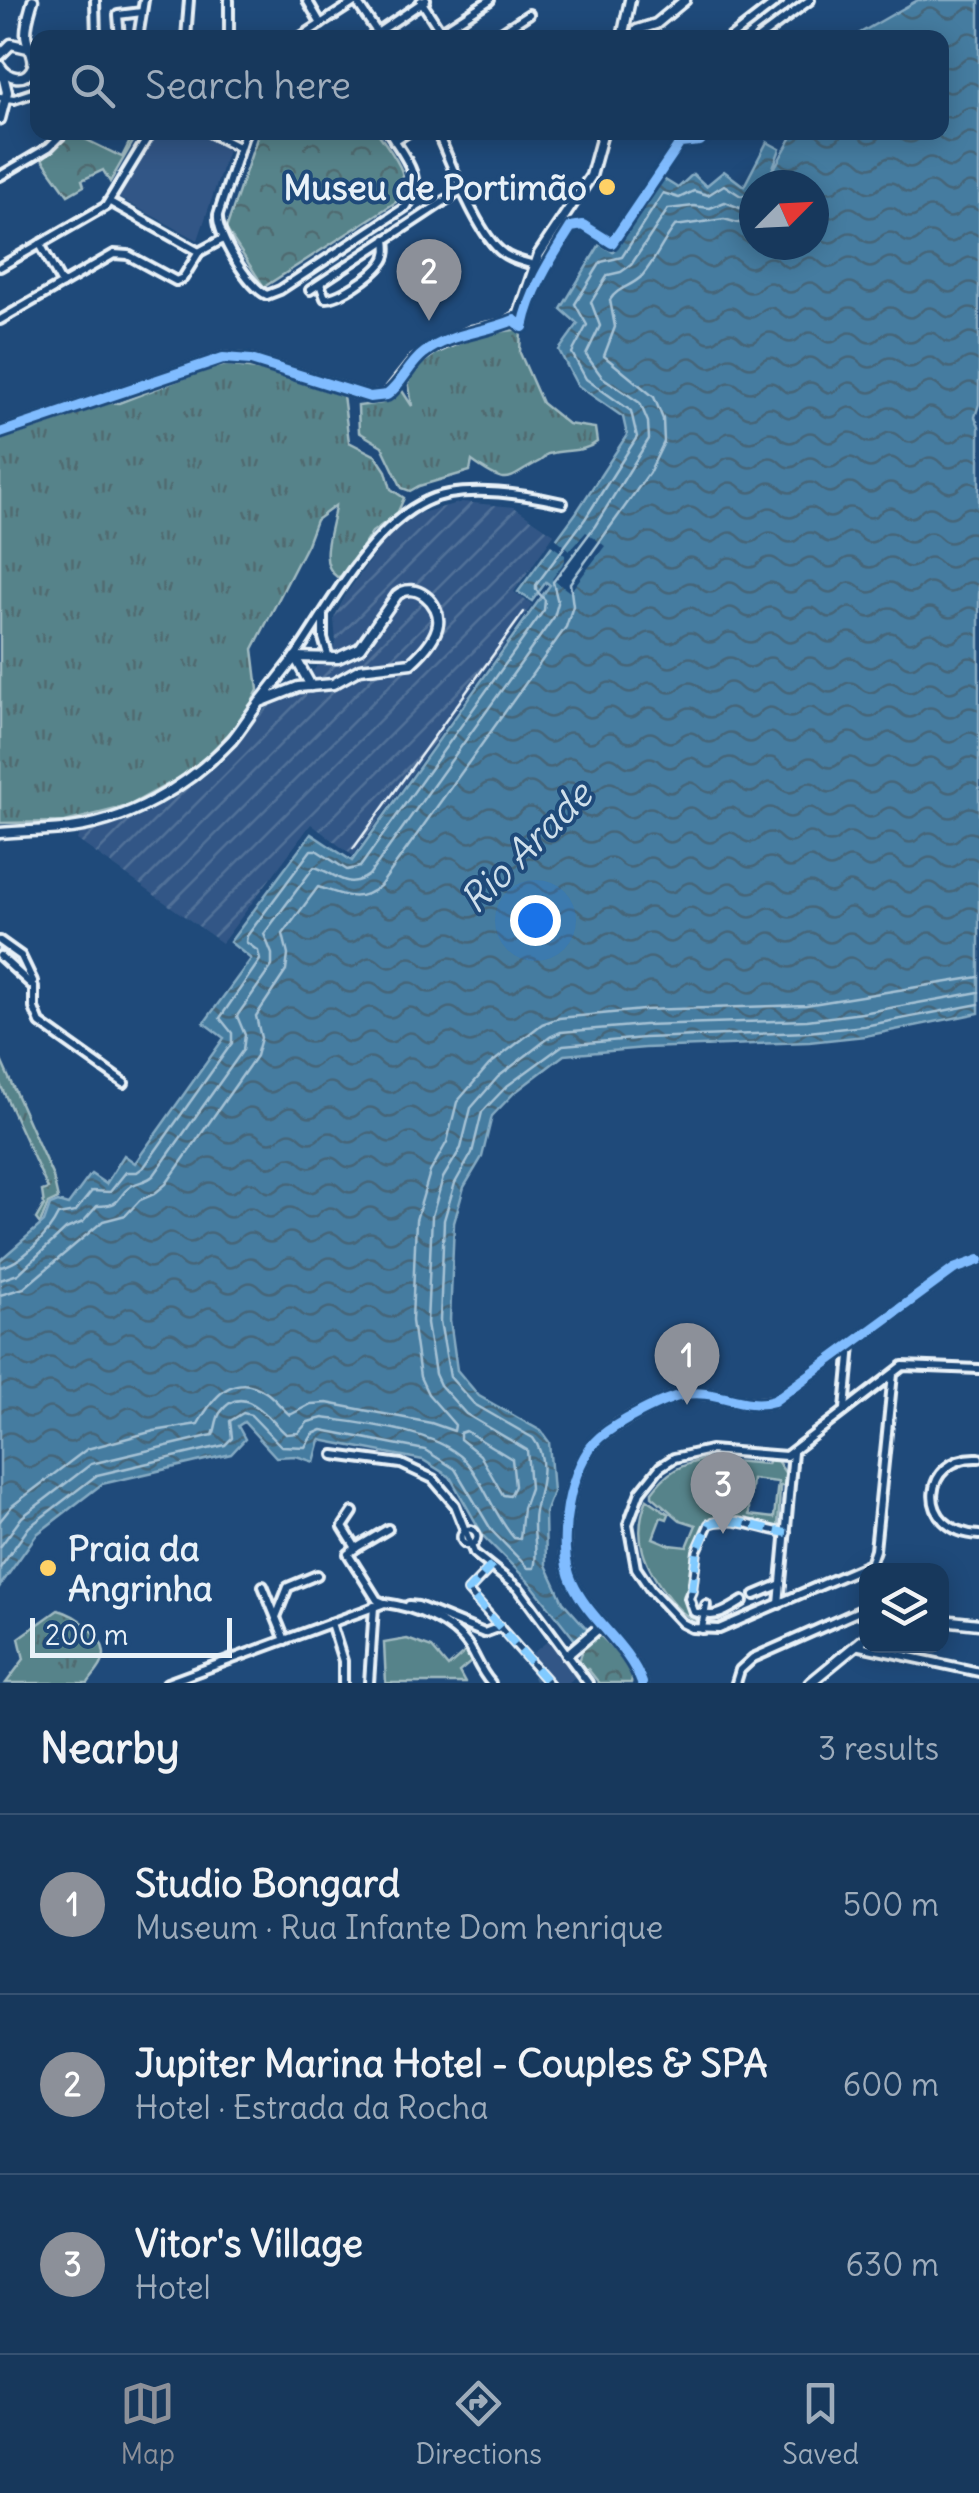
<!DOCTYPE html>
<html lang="en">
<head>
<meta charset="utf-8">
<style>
	:root { --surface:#17385c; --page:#203f62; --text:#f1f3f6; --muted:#9eacbb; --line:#365272; --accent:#8c9099 }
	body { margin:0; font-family:Delius,sans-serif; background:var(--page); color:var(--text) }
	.controls { position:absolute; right:30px; bottom:30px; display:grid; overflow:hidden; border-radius:20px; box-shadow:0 5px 25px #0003 }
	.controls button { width:90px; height:90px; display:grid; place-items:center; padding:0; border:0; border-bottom:2px solid var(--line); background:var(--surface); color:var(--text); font:50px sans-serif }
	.compass { position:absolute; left:739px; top:170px; width:90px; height:90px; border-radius:50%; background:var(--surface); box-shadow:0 5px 25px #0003; rotate:66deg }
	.scale { position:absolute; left:30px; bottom:25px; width:202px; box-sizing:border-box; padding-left:10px; border:5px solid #e8f1f8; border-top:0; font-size:28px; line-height:35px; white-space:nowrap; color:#e8f1f8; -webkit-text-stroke:8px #1f4a7a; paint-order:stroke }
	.you { position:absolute; left:535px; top:920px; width:35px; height:35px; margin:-25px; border:8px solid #fff; border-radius:50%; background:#1a73e8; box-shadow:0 0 0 15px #1a73e833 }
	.badge { display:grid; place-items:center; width:65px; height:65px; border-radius:50%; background:var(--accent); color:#fff; font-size:32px; font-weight:700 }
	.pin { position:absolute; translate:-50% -82px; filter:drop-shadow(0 2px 5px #0008) }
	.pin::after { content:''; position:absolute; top:52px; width:35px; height:30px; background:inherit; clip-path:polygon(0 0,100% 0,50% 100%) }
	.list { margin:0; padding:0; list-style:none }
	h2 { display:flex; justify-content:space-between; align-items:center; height:130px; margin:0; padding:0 40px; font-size:42px }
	h2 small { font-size:32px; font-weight:400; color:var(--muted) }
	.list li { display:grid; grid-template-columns:65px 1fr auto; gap:30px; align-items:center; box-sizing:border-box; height:180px; padding:0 40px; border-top:2px solid var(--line) }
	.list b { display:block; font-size:38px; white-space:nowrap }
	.list p { margin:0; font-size:32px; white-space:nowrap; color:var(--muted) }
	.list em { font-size:32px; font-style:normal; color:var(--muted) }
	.icon { flex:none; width:55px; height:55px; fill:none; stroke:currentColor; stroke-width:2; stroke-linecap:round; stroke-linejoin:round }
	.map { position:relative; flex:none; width:979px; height:1683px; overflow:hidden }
	.search { position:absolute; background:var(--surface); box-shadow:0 5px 25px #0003; left:30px; right:30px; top:30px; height:110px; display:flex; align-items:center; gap:25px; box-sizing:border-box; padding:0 35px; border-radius:20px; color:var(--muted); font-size:38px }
	.sheet { height:670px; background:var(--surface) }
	nav { display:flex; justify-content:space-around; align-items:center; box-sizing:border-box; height:140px; border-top:2px solid var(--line); background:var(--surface); font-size:28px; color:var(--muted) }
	nav a { display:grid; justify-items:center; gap:5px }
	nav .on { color:var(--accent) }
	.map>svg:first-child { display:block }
	.built { fill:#335786 }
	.industrial { fill:url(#industrial-furrows) }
	.grass { fill:url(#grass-tufts); stroke:#a0bac1; stroke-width:2.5 }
	.park { fill:url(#park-crowns); stroke:#a0bac1; stroke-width:2.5 }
	.garden { fill:#57838a; stroke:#a0bac1; stroke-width:2.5; fill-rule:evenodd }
	.water { fill:url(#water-waves); stroke:#86abc3; stroke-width:2.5; fill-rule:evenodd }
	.pier { fill:#1f4a7a }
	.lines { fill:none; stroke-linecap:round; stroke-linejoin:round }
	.shore { stroke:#a6c2d5; stroke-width:2.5 }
	.pedestrian-tunnel { stroke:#3d638d; stroke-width:5; stroke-dasharray:5 2.5; stroke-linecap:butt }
	.pedestrian-casing { stroke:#e8f1f8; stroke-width:12 }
	.minor-casing { stroke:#e8f1f8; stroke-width:14 }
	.tertiary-casing { stroke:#e8f1f8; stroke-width:15 }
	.pedestrian { stroke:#1f4a7a; stroke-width:5 }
	.minor { stroke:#1f4a7a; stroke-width:6 }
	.tertiary { stroke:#1f4a7a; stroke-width:8 }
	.rail { stroke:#e8f1f8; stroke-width:2.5 }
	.quiet { stroke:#80caff; stroke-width:8; stroke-dasharray:15 8; stroke-linecap:butt }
	.cycleway-casing { stroke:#1f4a7a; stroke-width:16 }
	.cycleway { stroke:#80bcff; stroke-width:10 }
	.poi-dot { fill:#ffd166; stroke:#1f4a7a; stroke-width:4 }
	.labels { text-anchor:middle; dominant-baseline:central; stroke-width:8; stroke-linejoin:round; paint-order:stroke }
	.poi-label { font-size:35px; font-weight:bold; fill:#e8f1f8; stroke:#1f4a7a; text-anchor:end }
	.water-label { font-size:38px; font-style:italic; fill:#cfdfeb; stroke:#1f4a7a }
</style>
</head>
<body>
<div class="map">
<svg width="979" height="1683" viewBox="0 0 979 1683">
	<defs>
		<pattern id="industrial-furrows" width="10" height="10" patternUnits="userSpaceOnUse" patternTransform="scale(2.5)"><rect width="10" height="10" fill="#335786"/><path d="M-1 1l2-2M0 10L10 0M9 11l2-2" fill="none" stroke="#517098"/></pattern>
		<pattern id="grass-tufts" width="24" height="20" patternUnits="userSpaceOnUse" patternTransform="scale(2.5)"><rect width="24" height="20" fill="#57838a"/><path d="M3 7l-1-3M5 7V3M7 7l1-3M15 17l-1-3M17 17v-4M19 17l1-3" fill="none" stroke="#506b70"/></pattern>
		<pattern id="park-crowns" width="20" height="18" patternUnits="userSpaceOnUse" patternTransform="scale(2.5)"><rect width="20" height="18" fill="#57838a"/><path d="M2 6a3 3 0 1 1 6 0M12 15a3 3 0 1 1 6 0" fill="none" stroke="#506b70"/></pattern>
		<pattern id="water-waves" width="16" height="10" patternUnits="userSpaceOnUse" patternTransform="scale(2.5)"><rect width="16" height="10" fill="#447ca0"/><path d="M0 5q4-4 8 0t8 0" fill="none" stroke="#456579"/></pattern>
	</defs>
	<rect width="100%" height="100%" fill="#1f4a7a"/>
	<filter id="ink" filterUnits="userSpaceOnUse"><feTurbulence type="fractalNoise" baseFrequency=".01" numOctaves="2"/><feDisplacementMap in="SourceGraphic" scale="20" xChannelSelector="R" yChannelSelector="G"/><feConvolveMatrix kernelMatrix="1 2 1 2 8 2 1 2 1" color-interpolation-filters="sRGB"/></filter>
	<g filter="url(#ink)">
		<g class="built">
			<polygon points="157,133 195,133 228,150 198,240 119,198"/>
			<polygon points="549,1640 576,1676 568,1683 549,1683 528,1657"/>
		</g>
		<polygon class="industrial" points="462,502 514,507 554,534 514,592 532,605 353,856 311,824 222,943 77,840 80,832 138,817 171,800 221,763 265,709 295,693 336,643 334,618 346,594 386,538 417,514"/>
		<g class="grass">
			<path d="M521,329L520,353L542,403L568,424L595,428L597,442C583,453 570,449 553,453C541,455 550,455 540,461C506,478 511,489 472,461L470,471L419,486L410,491L402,488L382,446L359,432L358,406L382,403L401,389L412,406L408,379L433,351L474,335Z"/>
			<path d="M227,365L271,371L343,395L349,442L376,456L386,471L391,489L404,498L397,514L372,532L344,576L337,577C316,562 333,528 335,506L316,520L307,544L253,649L258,690L253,700L238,724L209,754L188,773L128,806L65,822L0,823V439C31,428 87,398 119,403L207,369Z"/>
			<polygon points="0,1058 53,1177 58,1199 48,1204 40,1224 36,1219 44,1205 42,1191 48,1189 0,1084"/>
			<path d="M58,1610C75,1614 103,1634 104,1654C104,1665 94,1674 88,1683H6L24,1659L19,1638Z"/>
		</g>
		<g class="park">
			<path d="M259,132L378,133C392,154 416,178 396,202L264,287L226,229Z"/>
			<polygon points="72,133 80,133 79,136 122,157 134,133 138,133 110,182 103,170 82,180 84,186 68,195 42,159"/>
			<polygon points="598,1633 623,1658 633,1675 631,1683 599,1683 588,1669 581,1669 578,1664 582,1653 579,1649"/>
		</g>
		<g class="garden">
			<path d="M707,1459L767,1464L769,1459H776L786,1474V1486H780L778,1530L753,1524L755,1520C742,1523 727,1518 716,1520C691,1525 693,1573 690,1592L685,1596L691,1614L701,1618V1622C686,1618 679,1610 669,1598C645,1567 631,1538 647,1499L669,1514L667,1519L661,1517L653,1538L670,1545L687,1547L696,1525L680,1520L652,1496V1492C667,1471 682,1464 707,1459ZM713,1474L737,1477L736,1481L742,1482L740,1498L750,1499L752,1479L778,1482L774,1518L749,1515V1502L740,1501L739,1514H726V1511L713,1509Z"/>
			<polygon points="407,1639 432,1648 448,1667 466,1651 471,1662 459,1672 465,1683 386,1683 384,1643"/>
		</g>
		<path class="water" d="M918,0H979V404L975,417L979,426V1013L865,1036L809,1042L645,1048L564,1055L514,1093L492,1116L482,1157L464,1187L454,1223L450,1320L457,1370L479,1396L541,1431L549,1442L553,1492L545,1513L546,1565L563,1602L588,1630L575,1640L531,1584L484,1537L450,1477L423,1460L320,1440L314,1462L296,1456L276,1457L244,1422L238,1426L245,1439L231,1454L102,1484L37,1534L0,1586V1260L44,1222L50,1205L58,1202L68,1205L91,1174L106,1184L124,1155L135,1163L224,1038L204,1023L251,959L230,942L311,834L352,861L550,585L546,582L532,601L518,592L576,513L627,435L623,417L577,385L559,350L578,324L561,309L600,244L613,252L660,177L678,188L693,174L706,186L724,171L744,186L767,142L780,149L769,178L794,133L942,132V38L853,37ZM754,185H814V245H754Z"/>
		<polygon class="pier" points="586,532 605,546 570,592 552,579 565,561 565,555 548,543 554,537 570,550"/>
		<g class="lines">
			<g class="shore">
				<path d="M0,1267C21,1264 49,1234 58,1215L75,1212L92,1191L110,1192L126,1172H137L144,1167L232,1043V1033L220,1018L260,960L258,951L246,942L247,936L311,850H316L347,870L360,867L544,610L545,600L536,590V585L585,519L637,437L631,411L586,379L572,353L587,325L575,304L601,262L622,257L663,193L679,198L694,191L708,195L724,185L741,196L754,192"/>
				<path d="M0,1280L18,1274L66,1229L83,1222L97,1206C125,1205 115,1197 131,1186C139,1181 147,1182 154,1175L243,1050L245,1035L237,1016L272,966V954L264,934L314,867C335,872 346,892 369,875L554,617L558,603L553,582L595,526L649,439L648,422L640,403L602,377L586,355L600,326L591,302L608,275L621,272L631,265L668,209L694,206L710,208L725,202L740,208L754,206"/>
				<path d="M0,1295L24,1288L103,1221L126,1215L140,1200L154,1194L166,1184L256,1056L261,1038L256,1016L286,971L288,955L283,934L318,887C342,894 357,905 380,886L566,627L573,606L570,583L649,473L664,442L663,419L654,397L604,356L615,327L610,300C618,287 631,287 642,276C655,261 663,241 675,226L724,219L738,223L754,222"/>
				<polygon points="466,1431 512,1459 515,1486 510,1496 503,1495 480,1455 460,1439 460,1433"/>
				<path d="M0,1521L12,1506L87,1449L154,1431L198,1424C212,1399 233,1369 267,1393C275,1399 282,1408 290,1415L311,1404L327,1403L431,1423L454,1431L455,1425L428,1394L420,1377L412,1321L416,1220L430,1172L447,1142L457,1102L489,1065L542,1024L559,1018L643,1010L806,1005L979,977"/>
				<path d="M0,1547L22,1517L91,1464L213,1435C216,1429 216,1419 220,1413C243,1380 269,1419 286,1434L298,1433L308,1422L323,1418C363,1424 443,1430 469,1465C486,1488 495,1516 514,1538L520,1539L523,1508L530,1488L527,1450L466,1414L440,1385L435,1374L427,1323L432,1216L443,1178L461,1148L471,1108L498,1077L550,1037L561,1032L644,1025L807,1020L862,1013L979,992"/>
				<path d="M0,1568L29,1527L97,1475L225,1445L232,1438L230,1421L243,1413L251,1415L281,1446L305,1447L313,1434L322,1430L425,1450L455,1469L492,1531L528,1568H534C539,1551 531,1530 535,1511C540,1488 550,1460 533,1438L474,1404L450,1377L440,1321L444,1220L455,1183L472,1153L482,1112L507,1086L563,1045L644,1038L808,1032L864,1026L979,1004"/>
			</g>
			<polyline class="pedestrian-tunnel" points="534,1679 538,1677"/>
			<g class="pedestrian-casing">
				<g id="pedestrian">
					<circle cx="469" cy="1537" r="8"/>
					<polyline points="491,1567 468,1591 549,1683"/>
					<path d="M692,1591L697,1551L709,1524C732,1515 763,1530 787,1533"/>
				</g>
			</g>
			<g class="minor-casing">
				<g id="minor">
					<polyline points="95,0 96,38"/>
					<polyline points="307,0 321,24"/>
					<polyline points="356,1 381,38"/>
					<polyline points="421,1 445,38"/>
					<polyline points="120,38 118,15 142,12"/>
					<polyline points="138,38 144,0"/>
					<polyline points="186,38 189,0"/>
					<polyline points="229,38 229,0"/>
					<polyline points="299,38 356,1"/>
					<polyline points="370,38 426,0"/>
					<polyline points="431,38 490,0"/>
					<polyline points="492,38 529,14"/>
					<polyline points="730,38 779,0"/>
					<polyline points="759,38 810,0"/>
					<polyline points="0,97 14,99 38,91"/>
					<polyline points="209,132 238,147"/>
					<path d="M245,132L218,215C216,234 249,288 267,295L280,290L407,206C426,179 404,156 389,132"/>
					<path d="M437,132C451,162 477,235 503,253C512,260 524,262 534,265"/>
					<polyline points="394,141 408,132"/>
					<polyline points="0,176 49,147 64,132"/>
					<polyline points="110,202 199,252"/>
					<polyline points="40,244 62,284"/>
					<polyline points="199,252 223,239"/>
					<polyline points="0,267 106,206 151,132"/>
					<path d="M320,284L325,298C341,298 372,276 382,263C388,256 387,248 386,239"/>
					<polyline points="310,290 461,190"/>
					<polyline points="0,320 114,254 128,255 176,281 183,278 199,252"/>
					<polyline points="323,616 323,638 329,658"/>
					<path d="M295,656C332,603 381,505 449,494C485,488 528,495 563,503"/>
					<polyline points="0,941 21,956 33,981"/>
					<polyline points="0,956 34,987 34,1008 40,1023 124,1083"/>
					<polyline points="893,1374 875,1550 870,1564 719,1629 692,1628 682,1623 651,1590 636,1568 628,1524 640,1492 660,1467 674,1458 710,1450 786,1456 903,1366 979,1369"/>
					<polyline points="845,1409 851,1345"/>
					<polyline points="334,1455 401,1464 433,1479 455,1505 474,1553 519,1589 588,1683"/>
					<path d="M979,1458C922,1455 914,1531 979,1535"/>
					<polyline points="353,1512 343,1527 356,1548 348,1554 377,1600 384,1603"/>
					<polyline points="356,1548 388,1529"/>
					<polyline points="263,1586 285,1640"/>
					<path d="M692,1591L689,1598L694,1612C717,1619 723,1613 743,1601"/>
					<polyline points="755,1595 781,1584"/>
					<polyline points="779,1604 793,1452"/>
					<polyline points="409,1605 418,1606 484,1633 500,1627"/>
					<polyline points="276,1617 288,1587 317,1575"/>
					<polyline points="331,1623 343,1661 343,1683"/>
					<polyline points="702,1629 706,1605"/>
					<polyline points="855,1645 979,1672"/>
					<path d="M167,1683L385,1603C415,1607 453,1622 470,1648C477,1660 481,1672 491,1683"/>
					<polyline points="369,1683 374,1606"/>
					<polyline points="736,1683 740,1670 753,1658 866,1608"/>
				</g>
			</g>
			<g class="tertiary-casing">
				<g id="tertiary">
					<polyline points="622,38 630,0"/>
					<polyline points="633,38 637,30 656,24 685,0"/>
					<polyline points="0,55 11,44 28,48"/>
					<path d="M0,66C7,78 26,84 33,66C36,55 26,45 26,34C26,22 30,11 33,0"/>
					<polyline points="0,119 7,92 2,71"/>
					<polyline points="0,433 223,358 251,360 370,397 387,395 414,361 431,349 472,331 505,324 518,316 539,254 591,176 603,132"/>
					<polyline points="295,657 311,686"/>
					<path d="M0,833C21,831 42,831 62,829C127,823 188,787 232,740C242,728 250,714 260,702L295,657L338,658L360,648L397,595C415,580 441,603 438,624C436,638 421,654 411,663L360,669L333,684L298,687L260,702"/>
					<polyline points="942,1620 979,1624"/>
					<polyline points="567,1655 601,1626"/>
					<path d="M642,1683C628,1644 589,1620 572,1582C555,1546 569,1463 600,1437C617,1423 662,1399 683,1395C714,1387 743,1411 774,1401L954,1269L979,1260"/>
					<polyline points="810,1683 866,1637"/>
				</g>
			</g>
			<use href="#pedestrian" class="pedestrian"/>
			<use href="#minor" class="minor"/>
			<use href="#tertiary" class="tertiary"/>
			<polyline class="rail" points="353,849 524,612"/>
			<g class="quiet">
				<polyline points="492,1565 468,1591 549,1683"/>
				<path d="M692,1591L697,1551L709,1524C732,1515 763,1530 787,1533"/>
			</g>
			<g class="cycleway-casing">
				<g id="cycleway">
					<path d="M0,433L223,358L251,360L370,397L387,395C402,384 409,364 424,353C450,333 484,333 514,320L523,327C530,291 552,257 571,227L583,225L612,243L680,143L700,141L709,132"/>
					<path d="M642,1683C628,1644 589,1620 572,1582C555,1546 569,1463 600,1437C617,1423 662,1399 683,1395C714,1387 743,1411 774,1401L954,1269L979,1260"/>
				</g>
			</g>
			<use href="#cycleway" class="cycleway"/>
		</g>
	</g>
	<g class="poi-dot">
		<circle cx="607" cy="187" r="10"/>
		<circle cx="48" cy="1568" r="10"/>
	</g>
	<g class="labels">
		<g class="poi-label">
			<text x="587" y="187">Museu de Portimão</text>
			<text x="68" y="1548" text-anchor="start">Praia da<tspan x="68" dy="40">Angrinha</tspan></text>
		</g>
		<g class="water-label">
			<text transform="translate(526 847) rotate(-45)">Rio Arade</text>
		</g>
	</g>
</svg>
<div class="controls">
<button><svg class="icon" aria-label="layers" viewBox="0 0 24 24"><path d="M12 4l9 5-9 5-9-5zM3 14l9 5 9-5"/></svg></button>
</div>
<svg class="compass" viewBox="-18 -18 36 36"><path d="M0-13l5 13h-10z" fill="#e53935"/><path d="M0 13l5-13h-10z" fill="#9eacbb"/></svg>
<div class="scale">200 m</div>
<div class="you"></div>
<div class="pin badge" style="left:687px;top:1405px">1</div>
<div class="pin badge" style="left:429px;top:321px">2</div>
<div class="pin badge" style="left:723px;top:1534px">3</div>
<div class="search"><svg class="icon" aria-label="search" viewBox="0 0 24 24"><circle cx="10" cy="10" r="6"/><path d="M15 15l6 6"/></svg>Search here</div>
</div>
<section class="sheet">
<h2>Nearby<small>3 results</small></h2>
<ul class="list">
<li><span class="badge">1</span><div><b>Studio Bongard</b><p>Museum · Rua Infante Dom henrique</p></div><em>500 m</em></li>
<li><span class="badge">2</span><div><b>Jupiter Marina Hotel - Couples &amp; SPA</b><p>Hotel · Estrada da Rocha</p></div><em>600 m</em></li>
<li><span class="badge">3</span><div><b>Vitor's Village</b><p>Hotel</p></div><em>630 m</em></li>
</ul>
</section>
<nav>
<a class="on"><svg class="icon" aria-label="map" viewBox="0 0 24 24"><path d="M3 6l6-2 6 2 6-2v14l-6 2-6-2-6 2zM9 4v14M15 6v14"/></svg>Map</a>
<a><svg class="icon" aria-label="directions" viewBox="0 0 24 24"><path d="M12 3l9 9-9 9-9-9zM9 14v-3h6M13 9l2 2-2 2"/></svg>Directions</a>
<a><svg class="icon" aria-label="saved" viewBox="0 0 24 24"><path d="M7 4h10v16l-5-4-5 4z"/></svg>Saved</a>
</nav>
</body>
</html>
